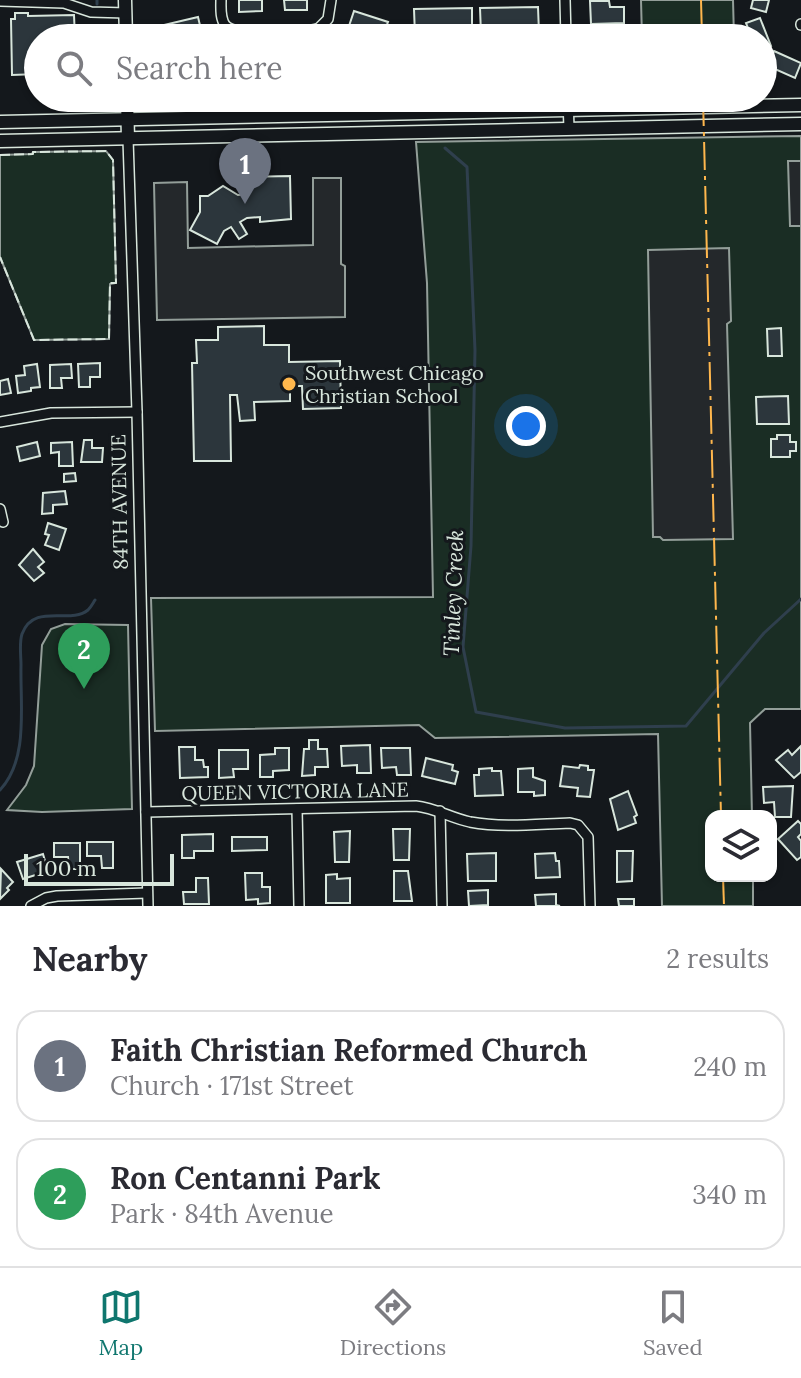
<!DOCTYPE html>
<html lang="en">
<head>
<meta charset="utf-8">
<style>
	:root { --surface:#fff; --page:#f2f2f3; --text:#2b2b33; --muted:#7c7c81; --line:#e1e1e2; --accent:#0f766e }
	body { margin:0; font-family:Lora,serif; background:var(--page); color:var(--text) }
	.controls { position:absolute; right:24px; bottom:24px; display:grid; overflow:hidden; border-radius:16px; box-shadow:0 2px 6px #0004 }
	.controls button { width:72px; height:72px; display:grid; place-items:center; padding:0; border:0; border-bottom:2px solid var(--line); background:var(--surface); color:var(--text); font:40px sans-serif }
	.scale { position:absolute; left:24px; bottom:20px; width:150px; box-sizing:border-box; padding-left:8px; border:4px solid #d8e6dc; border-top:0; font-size:22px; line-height:28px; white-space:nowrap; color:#d8e6dc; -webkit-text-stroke:6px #14181c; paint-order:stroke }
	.you { position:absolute; left:526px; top:426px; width:28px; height:28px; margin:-20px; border:6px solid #fff; border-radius:50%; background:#1a73e8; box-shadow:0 0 0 12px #1a73e833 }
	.badge { display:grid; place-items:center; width:52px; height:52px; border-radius:50%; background:var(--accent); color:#fff; font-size:26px; font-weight:700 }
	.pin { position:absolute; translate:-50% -66px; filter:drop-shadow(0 2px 4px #0008) }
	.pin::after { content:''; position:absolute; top:42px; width:28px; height:24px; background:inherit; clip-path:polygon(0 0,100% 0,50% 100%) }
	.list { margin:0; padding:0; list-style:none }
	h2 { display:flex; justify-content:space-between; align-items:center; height:104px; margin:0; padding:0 32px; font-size:34px }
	h2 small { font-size:26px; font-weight:400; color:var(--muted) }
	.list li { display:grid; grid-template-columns:52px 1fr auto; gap:24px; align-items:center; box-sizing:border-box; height:112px; margin:0 16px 16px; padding:0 16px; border:2px solid var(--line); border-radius:24px }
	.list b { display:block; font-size:30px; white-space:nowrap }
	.list p { margin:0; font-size:26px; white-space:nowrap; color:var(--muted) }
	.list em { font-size:26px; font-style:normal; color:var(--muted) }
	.icon { flex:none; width:44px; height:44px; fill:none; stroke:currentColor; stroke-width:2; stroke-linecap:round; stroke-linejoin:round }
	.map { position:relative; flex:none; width:801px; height:906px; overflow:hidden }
	.search { position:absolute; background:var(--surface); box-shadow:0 2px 6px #0004; left:24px; right:24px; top:24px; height:88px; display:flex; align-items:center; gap:20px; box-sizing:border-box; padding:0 28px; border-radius:44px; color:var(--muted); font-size:30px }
	.sheet { height:360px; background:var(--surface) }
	nav { display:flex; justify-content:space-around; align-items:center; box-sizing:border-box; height:112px; border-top:2px solid var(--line); background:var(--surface); font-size:22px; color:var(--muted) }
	nav a { display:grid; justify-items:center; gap:4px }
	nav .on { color:var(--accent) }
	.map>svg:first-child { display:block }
	.green { fill:#1a2d24; stroke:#939e99; stroke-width:2 }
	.parking { fill:#24282b; stroke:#939e99; stroke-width:2 }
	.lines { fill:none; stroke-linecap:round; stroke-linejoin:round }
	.stream { stroke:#2f3f4d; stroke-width:3 }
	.building { fill:#2c363c; stroke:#d8e6dc; stroke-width:2 }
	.street-casing { stroke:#d8e6dc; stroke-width:12 }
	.secondary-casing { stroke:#d8e6dc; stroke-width:15 }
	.street { stroke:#14181c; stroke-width:9 }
	.secondary { stroke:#14181c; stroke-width:12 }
	.fence { stroke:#d8e6dc; stroke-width:2; stroke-dasharray:10 4; stroke-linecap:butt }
	.power { stroke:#ffb74d; stroke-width:2; stroke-dasharray:28 6 4 6; stroke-linecap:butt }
	.poi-dot { fill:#ffb74d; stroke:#14181c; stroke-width:3 }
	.labels { text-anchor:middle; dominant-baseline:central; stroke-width:6; stroke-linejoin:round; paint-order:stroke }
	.poi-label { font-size:20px; fill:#d8e6dc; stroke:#14181c; text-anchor:start }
	.street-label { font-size:20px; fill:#d8e6dc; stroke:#14181c }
	.water-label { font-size:22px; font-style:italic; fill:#d8e6dc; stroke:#14181c }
</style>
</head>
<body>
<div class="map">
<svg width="801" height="906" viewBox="0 0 801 906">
	<rect width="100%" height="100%" fill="#14181c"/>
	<g class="green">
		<polygon points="641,0 733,0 734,38 642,38"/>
		<polygon points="801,136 801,709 765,709 750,723 752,816 711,816 711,876 753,876 753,906 662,906 658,734 435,738 419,725 155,731 151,598 433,597 427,283 416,142"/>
		<polygon points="106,151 113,160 116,283 110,284 109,339 34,340 0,257 0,155 32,154 33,152"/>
		<polygon points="65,624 128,625 132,809 42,812 7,810 26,785 34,766 42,645 51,629"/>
	</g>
	<g class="parking">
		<polygon points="788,161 801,161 801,226 790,226"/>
		<polygon points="313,178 341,178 341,264 345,266 345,317 157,320 154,183 187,182 188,248 313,245"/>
		<polygon points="729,248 731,321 727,324 733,539 663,540 660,537 653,537 648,250"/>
	</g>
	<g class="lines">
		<g class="stream">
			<polyline points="97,4 97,0"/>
			<polyline points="445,148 467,167 475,350 471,546 463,647 476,712 565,728 686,726 764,633 801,599"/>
			<path d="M0,790C29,759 20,706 21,665C21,656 19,643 22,634C34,602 70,625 88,610C91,607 93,603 95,600"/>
		</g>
	</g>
	<g class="building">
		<polygon points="239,0 262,0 262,11 239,12"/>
		<polygon points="284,0 307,0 307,10 285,10"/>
		<polygon points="753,0 769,0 766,12 751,8"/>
		<polygon points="590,1 609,1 610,7 624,7 624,23 591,24"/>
		<polygon points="538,7 539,33 481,34 480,8"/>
		<polygon points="472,8 472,34 415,36 414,9"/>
		<polygon points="354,11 388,22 382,38 365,38 347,32"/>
		<polygon points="15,13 28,13 28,16 74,15 75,38 38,38 38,74 12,75 11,19 15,19"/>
		<polygon points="198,17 203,38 167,38 164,25"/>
		<polygon points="760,18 771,46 763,50 763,38 752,38 746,23"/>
		<rect x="591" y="34" width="19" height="4"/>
		<polygon points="774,51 801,63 795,78 768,66"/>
		<polygon points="290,176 291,219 260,222 260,217 247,218 240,222 247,234 239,239 231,227 224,231 217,244 190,230 200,212 200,196 208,196 223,186 238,195 248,194 248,177"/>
		<polygon points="264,326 264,345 289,345 289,362 340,361 341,408 303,409 302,386 290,386 290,401 254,402 255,420 240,421 237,395 230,395 231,461 194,461 192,363 197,363 196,340 218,340 218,327"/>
		<polygon points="781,328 782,356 768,356 767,329"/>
		<polygon points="100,363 100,377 90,377 90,387 79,387 78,364"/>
		<polygon points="37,364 40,387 31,388 31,391 18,393 16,376 25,375 24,366"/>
		<polygon points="71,364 72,378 61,378 62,388 50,388 50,365"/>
		<polygon points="8,379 11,393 0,395 0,381"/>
		<polygon points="788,396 789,424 757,424 756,397"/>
		<polygon points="777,435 790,435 790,442 796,442 796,451 790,451 790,457 771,457 771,439 777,439"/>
		<polygon points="84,440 92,440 92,448 103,448 102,462 81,462"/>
		<polygon points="37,442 40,456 20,461 17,447"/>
		<polygon points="72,442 73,466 59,466 59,452 51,453 51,443"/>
		<polygon points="75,473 76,481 64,482 64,474"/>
		<polygon points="65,491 67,504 53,505 53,513 42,514 43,493"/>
		<polygon points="48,523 66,529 59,550 45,545 49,535 45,534"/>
		<polygon points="33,549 44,562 38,567 44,573 34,581 19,565"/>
		<polygon points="309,740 318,740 318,749 327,749 328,767 315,767 315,775 302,776 304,749 309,749"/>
		<polygon points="370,745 371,773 357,773 357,765 342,766 341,746"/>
		<polygon points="801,746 801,772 794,778 776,760 788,750 792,755"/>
		<polygon points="179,747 195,747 195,760 203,760 204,767 208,767 208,777 180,778"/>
		<polygon points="275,748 289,748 289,770 273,771 273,777 260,777 260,755 275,754"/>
		<polygon points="381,748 410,748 411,775 397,775 396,767 382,768"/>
		<polygon points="219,750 248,750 248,769 233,769 234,777 219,778"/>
		<polygon points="426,758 453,765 452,770 458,772 455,784 422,776"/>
		<polygon points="580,765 588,766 588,770 594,770 590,797 577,796 578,788 560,786 563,766 579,768"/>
		<polygon points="492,768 492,771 501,771 503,795 475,796 474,775 479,775 479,769"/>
		<polygon points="533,768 533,777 545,781 545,795 534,796 534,792 518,792 518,769"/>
		<polygon points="793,786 791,817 775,817 774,802 764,803 763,787"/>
		<polygon points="628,791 637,815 634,817 636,823 618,830 610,799"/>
		<polygon points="798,821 801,824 801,834 798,837 801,841 801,857 797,860 778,839"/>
		<polygon points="393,829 410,829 409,860 394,860"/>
		<polygon points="350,831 349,862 335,862 334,832"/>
		<polygon points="213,834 213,851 194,851 194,858 182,858 182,835"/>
		<polygon points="232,837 267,837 267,850 232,851"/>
		<polygon points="87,842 113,842 113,868 102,868 101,856 87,856"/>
		<polygon points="54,843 80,843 80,869 69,869 68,857 54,857"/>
		<polygon points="617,851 633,851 632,881 617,882"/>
		<polygon points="496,853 496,881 468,881 467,854"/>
		<polygon points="555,853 556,861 559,861 560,877 536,878 535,854"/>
		<polygon points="43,854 48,871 23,879 17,862"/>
		<polygon points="1,869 13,882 7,888 9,890 0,899"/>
		<polygon points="394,871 408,871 412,901 394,901"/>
		<polygon points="245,873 262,873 262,887 270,887 270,903 258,904 258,899 246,900"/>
		<polygon points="337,874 337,879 350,878 350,903 326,903 326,875"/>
		<polygon points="196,878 208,878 209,904 184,904 183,892 196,892"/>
		<polygon points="488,890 488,905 469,906 468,891"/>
		<polygon points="556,894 556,905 560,906 536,906 535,895"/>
		<polygon points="618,899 634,899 634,906 619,906"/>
	</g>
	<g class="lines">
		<g class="street-casing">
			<g id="street">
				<path d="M221,0C221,8 220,18 225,25C235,38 304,34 319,28L328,19L331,0"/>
				<polyline points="565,0 566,38"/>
				<polyline points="0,1 64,3 91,12 126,13"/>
				<polyline points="801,25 801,24"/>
				<polyline points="568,98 569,129"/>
				<polyline points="128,139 137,412 148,906"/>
				<polyline points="0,422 51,413 137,412"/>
				<polyline points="0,509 3,522"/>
				<polyline points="297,809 299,906"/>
				<polyline points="440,811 442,906"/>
				<path d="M146,812L416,806C435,808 451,818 470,822C503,828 537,824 570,823L578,825L588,837L590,906"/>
				<polyline points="31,906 46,898 57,896 147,893"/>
			</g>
		</g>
		<g class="secondary-casing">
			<g id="secondary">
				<polyline points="125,0 126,38"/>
				<polyline points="127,98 128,139"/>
				<polyline points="0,122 801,105"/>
				<polyline points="0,141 801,124"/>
			</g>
		</g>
		<use href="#street" class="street"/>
		<use href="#secondary" class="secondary"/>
		<polyline class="fence" points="0,155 33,154 33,152 106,151 113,160 116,283 110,283 109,339 34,340 0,257"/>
		<g class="power">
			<polyline points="701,0 702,38"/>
			<polyline points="703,98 721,816"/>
			<polyline points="723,876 724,906"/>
		</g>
	</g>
	<circle class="poi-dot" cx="289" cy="384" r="8"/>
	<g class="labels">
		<g class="poi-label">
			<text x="305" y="372">Southwest Chicago<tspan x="305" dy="23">Christian School</tspan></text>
		</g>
		<g class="street-label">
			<text transform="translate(119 502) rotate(-91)">84TH AVENUE</text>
			<text transform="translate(295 791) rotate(-1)">QUEEN VICTORIA LANE</text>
		</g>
		<g class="water-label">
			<text transform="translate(453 593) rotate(-88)">Tinley Creek</text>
		</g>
	</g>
</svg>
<div class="controls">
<button><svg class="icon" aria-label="layers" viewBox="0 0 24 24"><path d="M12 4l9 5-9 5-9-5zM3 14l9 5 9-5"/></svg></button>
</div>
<div class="scale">100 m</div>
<div class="you"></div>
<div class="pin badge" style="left:245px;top:204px;background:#6b7280">1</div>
<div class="pin badge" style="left:84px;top:689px;background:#2e9e5b">2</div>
<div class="search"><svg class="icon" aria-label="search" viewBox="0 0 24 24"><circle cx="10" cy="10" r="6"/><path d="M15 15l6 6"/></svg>Search here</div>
</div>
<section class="sheet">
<h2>Nearby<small>2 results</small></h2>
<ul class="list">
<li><span class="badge" style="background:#6b7280">1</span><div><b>Faith Christian Reformed Church</b><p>Church · 171st Street</p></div><em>240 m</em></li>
<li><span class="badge" style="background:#2e9e5b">2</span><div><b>Ron Centanni Park</b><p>Park · 84th Avenue</p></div><em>340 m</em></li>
</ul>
</section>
<nav>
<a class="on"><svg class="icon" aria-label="map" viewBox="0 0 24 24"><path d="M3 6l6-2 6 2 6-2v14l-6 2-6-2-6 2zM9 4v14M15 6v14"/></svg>Map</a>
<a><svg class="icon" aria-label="directions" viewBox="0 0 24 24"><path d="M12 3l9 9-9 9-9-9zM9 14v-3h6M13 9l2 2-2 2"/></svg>Directions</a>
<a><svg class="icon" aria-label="saved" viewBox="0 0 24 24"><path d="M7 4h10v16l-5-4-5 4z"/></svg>Saved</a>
</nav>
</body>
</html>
